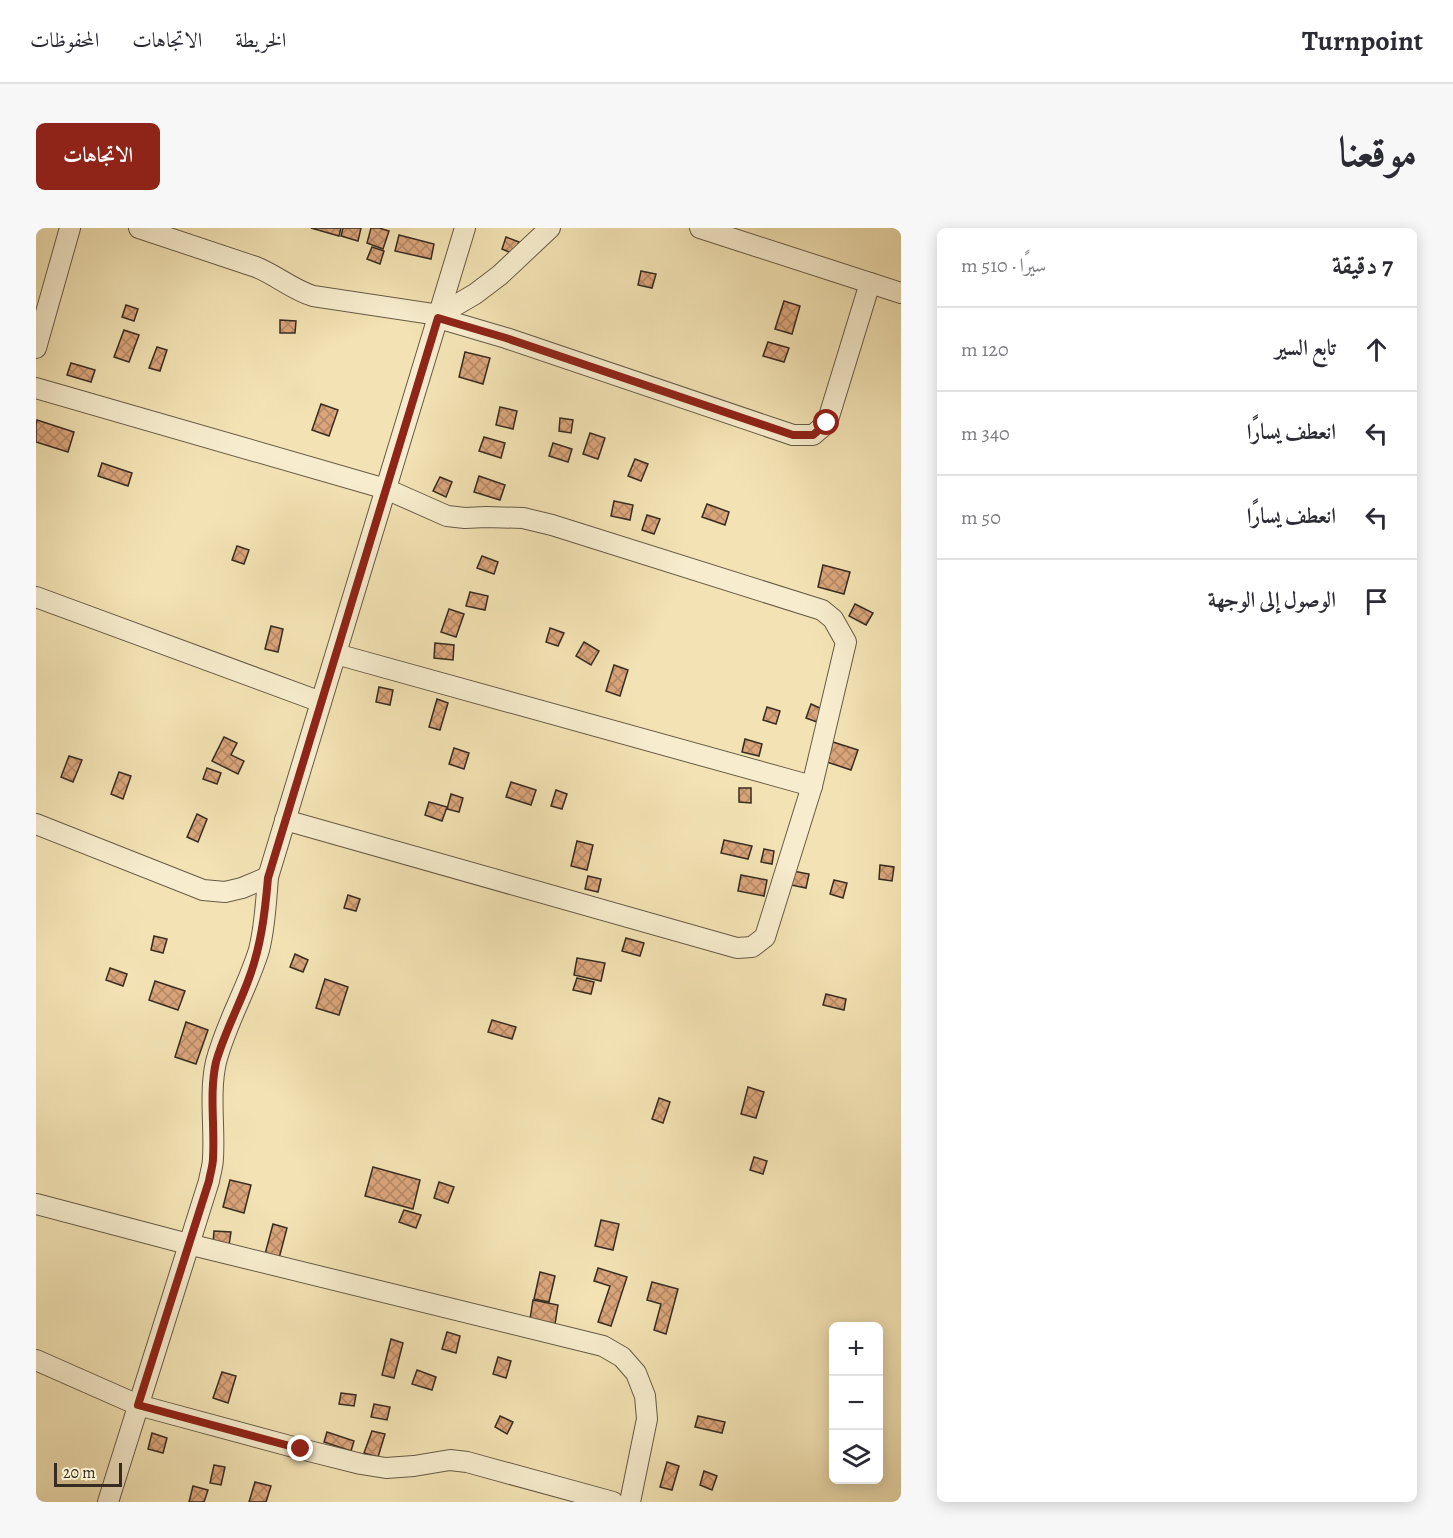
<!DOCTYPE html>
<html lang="ar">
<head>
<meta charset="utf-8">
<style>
	:root { --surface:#fff; --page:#f7f7f7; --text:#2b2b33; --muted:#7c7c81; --line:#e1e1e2; --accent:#8f2418 }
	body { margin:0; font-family:Alegreya,Amiri,serif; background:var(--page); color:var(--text); direction:rtl }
	.controls { position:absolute; right:18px; bottom:18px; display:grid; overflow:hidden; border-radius:9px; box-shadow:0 3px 15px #0003 }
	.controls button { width:54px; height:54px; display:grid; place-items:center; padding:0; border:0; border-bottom:2px solid var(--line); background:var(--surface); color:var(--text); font:30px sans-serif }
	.scale { position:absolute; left:18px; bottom:15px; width:68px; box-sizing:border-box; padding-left:6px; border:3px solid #372c21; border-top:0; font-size:16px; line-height:21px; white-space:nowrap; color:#372c21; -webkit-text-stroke:4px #f7edce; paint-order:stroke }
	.stop { position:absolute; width:18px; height:18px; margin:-14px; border:4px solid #8f2418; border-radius:50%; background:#fff }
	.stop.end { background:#8f2418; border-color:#fff; box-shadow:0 2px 6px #0008 }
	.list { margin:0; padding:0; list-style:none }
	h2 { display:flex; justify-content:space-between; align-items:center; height:78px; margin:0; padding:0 24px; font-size:26px }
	h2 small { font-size:20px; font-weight:400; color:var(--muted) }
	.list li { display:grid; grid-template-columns:39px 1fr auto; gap:18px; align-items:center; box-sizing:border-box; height:84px; padding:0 24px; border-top:2px solid var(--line) }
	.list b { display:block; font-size:22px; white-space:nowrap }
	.list em { font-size:20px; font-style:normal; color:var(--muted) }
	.icon { flex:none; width:33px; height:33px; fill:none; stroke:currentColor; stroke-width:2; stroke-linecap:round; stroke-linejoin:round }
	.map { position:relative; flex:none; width:865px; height:1274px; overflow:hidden; direction:ltr; border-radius:9px }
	header { display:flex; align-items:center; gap:36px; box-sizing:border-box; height:84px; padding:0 30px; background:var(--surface); border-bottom:2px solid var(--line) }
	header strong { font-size:28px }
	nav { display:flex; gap:33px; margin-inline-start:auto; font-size:21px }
	.intro { display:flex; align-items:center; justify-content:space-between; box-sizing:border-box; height:144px; padding:0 36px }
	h1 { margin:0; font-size:42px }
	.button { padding:15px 27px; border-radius:9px; background:var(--accent); color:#fff; font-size:21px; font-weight:700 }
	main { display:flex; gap:36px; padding:0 36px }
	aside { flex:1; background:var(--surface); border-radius:9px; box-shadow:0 3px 15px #0003 }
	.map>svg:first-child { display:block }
	.building { fill:url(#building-cross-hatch); stroke:#372c21; stroke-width:1.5 }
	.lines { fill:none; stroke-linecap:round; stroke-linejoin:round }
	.street-casing { stroke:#665a46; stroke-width:22 }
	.street { stroke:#f7edce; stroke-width:20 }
	.route { stroke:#8f2418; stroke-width:8 }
</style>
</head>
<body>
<header>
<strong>Turnpoint</strong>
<nav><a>الخريطة</a><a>الاتجاهات</a><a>المحفوظات</a></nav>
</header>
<div class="intro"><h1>موقعنا</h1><a class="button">الاتجاهات</a></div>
<main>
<aside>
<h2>7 دقيقة<small>سيرًا · 510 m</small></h2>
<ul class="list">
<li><svg class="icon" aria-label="ahead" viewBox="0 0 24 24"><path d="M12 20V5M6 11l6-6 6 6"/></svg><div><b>تابع السير</b></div><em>120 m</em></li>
<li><svg class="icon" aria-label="left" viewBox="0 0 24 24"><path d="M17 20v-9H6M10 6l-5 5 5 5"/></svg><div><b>انعطف يسارًا</b></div><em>340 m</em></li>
<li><svg class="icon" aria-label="left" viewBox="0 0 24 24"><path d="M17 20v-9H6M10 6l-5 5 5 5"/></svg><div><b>انعطف يسارًا</b></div><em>50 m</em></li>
<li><svg class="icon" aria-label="arrive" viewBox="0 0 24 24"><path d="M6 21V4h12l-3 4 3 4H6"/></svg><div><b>الوصول إلى الوجهة</b></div></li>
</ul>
</aside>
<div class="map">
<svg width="865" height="1274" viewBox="0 0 865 1274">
	<defs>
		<pattern id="building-cross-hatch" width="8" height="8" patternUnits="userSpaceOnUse" patternTransform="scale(1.5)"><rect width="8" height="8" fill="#dba57b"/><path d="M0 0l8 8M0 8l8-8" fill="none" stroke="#b28764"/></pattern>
	</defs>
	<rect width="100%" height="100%" fill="#f3e3b4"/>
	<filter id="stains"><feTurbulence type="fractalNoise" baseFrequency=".00333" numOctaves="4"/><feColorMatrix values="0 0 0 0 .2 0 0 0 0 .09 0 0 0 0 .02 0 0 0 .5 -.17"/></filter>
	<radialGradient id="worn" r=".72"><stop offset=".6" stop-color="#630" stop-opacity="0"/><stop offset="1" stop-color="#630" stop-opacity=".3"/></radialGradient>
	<g class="building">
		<polygon points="275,0 305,0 303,8"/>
		<polygon points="307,0 325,0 322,13 305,8"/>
		<polygon points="335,0 343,0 353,3 347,21 331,15"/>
		<polygon points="363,7 398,16 395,31 359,23"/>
		<polygon points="470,9 483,14 478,26 466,21"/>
		<polygon points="336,19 348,23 344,36 331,31"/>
		<polygon points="605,43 620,46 616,60 602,57"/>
		<polygon points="748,73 764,78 756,106 739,101"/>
		<polygon points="90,77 102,81 98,93 86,89"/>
		<polygon points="244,92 260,93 259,105 244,105"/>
		<polygon points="88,102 103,107 93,134 78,129"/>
		<polygon points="732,114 753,120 748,134 727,128"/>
		<polygon points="121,119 131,122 124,143 113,140"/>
		<polygon points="429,124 454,130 447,156 423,149"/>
		<polygon points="35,135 59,142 55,154 31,147"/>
		<polygon points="285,176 302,182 293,208 276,202"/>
		<polygon points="464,179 481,183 477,201 460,197"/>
		<polygon points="524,190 537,192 535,205 523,203"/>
		<polygon points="1,192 38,204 32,224 0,214 0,197"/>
		<polygon points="554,205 569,210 562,231 547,226"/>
		<polygon points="448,209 469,215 465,230 443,223"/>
		<polygon points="517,215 536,221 532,234 513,228"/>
		<polygon points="599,231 612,236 605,253 592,248"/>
		<polygon points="66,235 96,245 92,258 62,248"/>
		<polygon points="443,248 469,257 464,272 438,264"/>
		<polygon points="404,249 416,254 410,269 397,263"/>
		<polygon points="578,273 597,277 594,292 575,288"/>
		<polygon points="671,276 693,284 689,297 666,289"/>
		<polygon points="611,287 624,291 618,306 606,302"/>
		<polygon points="201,318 213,322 208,336 196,332"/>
		<polygon points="446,328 462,334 458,346 441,340"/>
		<polygon points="787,337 814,344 808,366 782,359"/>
		<polygon points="434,364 452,368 449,382 430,378"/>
		<polygon points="819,376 837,385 830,397 813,388"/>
		<polygon points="413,381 428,386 420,409 405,404"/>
		<polygon points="235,398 247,401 242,424 229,421"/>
		<polygon points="514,400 528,405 522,418 510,414"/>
		<polygon points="548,414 563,423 555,437 540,428"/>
		<polygon points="399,415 418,417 417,432 398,430"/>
		<polygon points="578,437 592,442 584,468 570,463"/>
		<polygon points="343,459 357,462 354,477 340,474"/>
		<polygon points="401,471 412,475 404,502 393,499"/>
		<polygon points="775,476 786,481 781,494 770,490"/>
		<polygon points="731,479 744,483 740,496 727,492"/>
		<polygon points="188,509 201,515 195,527 208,533 202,546 176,533"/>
		<polygon points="709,511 726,516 723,528 706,524"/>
		<polygon points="797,514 822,522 815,542 791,534"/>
		<polygon points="418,520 433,525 428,541 413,536"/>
		<polygon points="33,528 46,532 37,554 25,549"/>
		<polygon points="171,540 185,545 181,556 167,551"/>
		<polygon points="83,544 95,548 87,571 75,566"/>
		<polygon points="475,554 500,562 495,577 470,569"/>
		<polygon points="703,560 715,560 715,575 703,574"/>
		<polygon points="520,562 531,566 526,581 515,578"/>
		<polygon points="415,566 427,570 423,584 411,581"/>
		<polygon points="393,574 411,579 406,593 389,587"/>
		<polygon points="161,586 171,591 162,614 151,609"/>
		<polygon points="688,612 716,618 712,631 685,625"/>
		<polygon points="541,613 557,617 551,642 535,638"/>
		<polygon points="728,621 738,623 736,636 725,634"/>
		<polygon points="844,637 858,639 856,653 843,651"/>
		<polygon points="757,643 773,646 770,660 755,657"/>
		<polygon points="705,647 731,652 728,668 702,663"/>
		<polygon points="552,648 565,651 562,664 549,661"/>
		<polygon points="798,652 811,655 807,670 794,666"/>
		<polygon points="312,667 324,671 320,683 308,680"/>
		<polygon points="118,708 131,711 127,725 115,722"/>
		<polygon points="590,710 608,715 604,728 586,723"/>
		<polygon points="259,726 272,732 267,744 254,739"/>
		<polygon points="541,730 569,735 565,753 538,747"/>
		<polygon points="74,740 91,746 87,758 70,752"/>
		<polygon points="541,750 558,754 555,766 537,762"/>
		<polygon points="289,751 312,759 303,787 280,780"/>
		<polygon points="119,753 149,763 142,782 113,772"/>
		<polygon points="790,766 810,771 808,782 787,777"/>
		<polygon points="456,792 480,799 476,811 452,804"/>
		<polygon points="150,794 172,802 160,836 139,829"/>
		<polygon points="712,859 728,864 720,890 705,886"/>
		<polygon points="623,870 634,874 627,895 616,891"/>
		<polygon points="718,929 731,933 727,946 714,942"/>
		<polygon points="337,939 384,952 377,981 329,968"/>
		<polygon points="194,952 215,957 208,985 187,979"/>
		<polygon points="403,954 418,959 412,975 398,970"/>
		<polygon points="368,982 385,987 380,1000 363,994"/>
		<polygon points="565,992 583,996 577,1022 559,1018"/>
		<polygon points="237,996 251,1000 242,1034 228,1030"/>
		<polygon points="178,1003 195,1004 193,1017 177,1015"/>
		<polygon points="562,1040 591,1049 575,1098 562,1094 574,1058 558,1053"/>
		<polygon points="504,1044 519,1048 513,1074 498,1071"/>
		<polygon points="616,1054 642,1061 630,1106 618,1102 625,1076 611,1072"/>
		<polygon points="497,1072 522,1077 519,1096 494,1091"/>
		<polygon points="411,1104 424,1108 420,1125 406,1121"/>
		<polygon points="355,1111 367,1115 358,1150 346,1147"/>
		<polygon points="462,1129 475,1133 470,1150 457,1146"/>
		<polygon points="381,1142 400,1149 396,1162 376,1156"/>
		<polygon points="186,1144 200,1148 192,1175 177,1170"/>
		<polygon points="305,1165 320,1167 318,1178 303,1176"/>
		<polygon points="338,1176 354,1179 351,1192 335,1189"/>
		<polygon points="464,1188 477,1194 471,1206 459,1199"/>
		<polygon points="662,1188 689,1194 686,1205 659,1199"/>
		<polygon points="336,1203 349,1206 342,1229 328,1225"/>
		<polygon points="291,1204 318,1213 315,1223 288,1214"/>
		<polygon points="116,1205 131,1210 127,1225 112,1221"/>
		<polygon points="631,1234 643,1238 636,1262 624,1259"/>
		<polygon points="178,1237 189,1239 185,1257 174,1255"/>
		<polygon points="668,1243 681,1248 676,1262 664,1257"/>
		<polygon points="219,1254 235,1258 230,1274 213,1274"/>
		<polygon points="157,1258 172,1262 168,1274 153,1274"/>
	</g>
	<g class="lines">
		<g class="street-casing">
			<g id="street">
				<path d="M103,0L220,39C240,47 257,62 277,68L403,87L439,66L464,47L514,0"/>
				<polyline points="664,0 865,65"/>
				<polyline points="402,90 470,110 757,207 777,207 791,195 834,55"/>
				<polyline points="0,120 34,0"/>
				<polyline points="0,160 350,261 411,288 429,290 450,289 487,290 516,297 786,382 797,391 810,414 776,558 729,709 716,719 701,720 249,592"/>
				<polyline points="0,369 285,474"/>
				<polyline points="300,426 776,558"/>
				<polyline points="0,596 167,662 189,664 206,660 232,649"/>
				<polyline points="0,976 152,1016 567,1118 586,1129 600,1145 609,1168 611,1191 594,1274"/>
				<polyline points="0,1132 102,1177 265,1221 325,1236 350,1240 378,1238 414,1232 431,1234 577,1274"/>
				<path d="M72,1274L173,953C174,946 177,938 177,930C179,899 173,865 180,834C190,795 211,761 223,722C229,699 230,674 232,649L429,0"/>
			</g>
		</g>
		<use href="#street" class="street"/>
	</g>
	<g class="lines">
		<path class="route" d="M265,1221L102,1177L173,953C174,946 177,938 177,930C179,899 173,865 180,834C188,806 202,780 212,753C225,719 229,685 232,650L402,90L470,110L757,207H777L791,195"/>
	</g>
	<rect width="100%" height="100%" filter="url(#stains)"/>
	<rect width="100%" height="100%" fill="url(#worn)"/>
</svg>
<div class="controls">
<button>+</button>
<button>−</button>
<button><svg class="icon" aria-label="layers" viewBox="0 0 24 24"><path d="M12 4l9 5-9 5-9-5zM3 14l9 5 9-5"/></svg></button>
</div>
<div class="scale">20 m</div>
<div class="stop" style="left:791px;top:195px"></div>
<div class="stop end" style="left:265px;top:1221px"></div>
</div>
</main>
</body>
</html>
